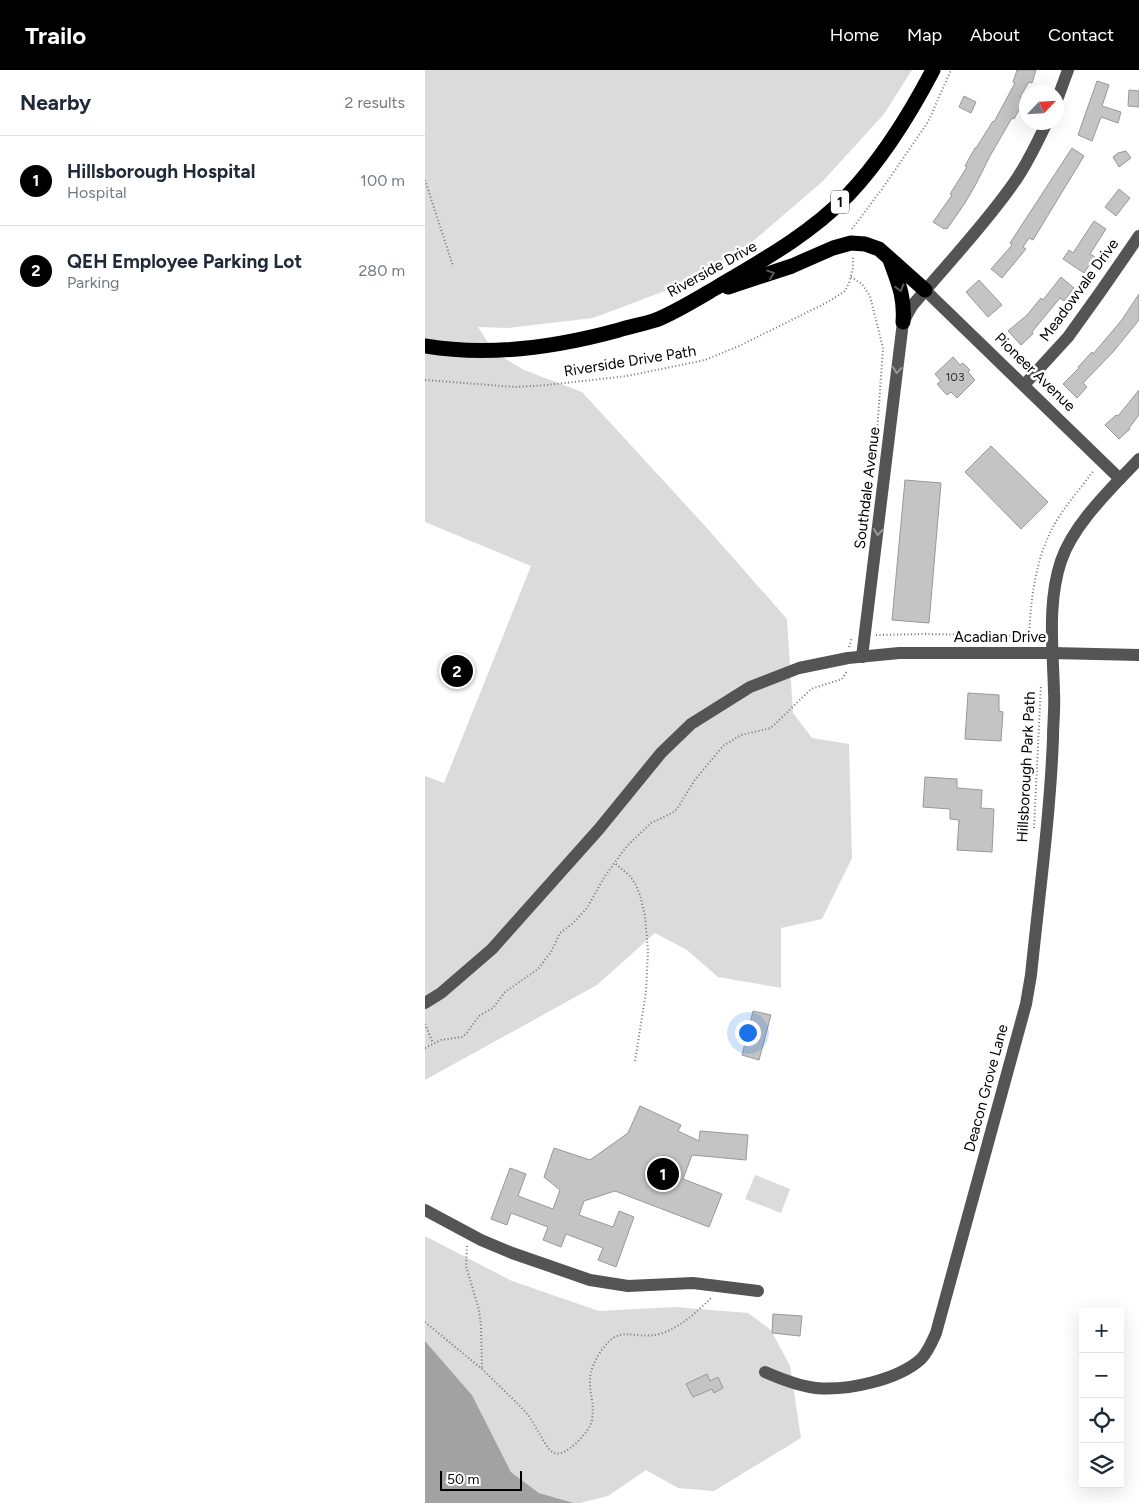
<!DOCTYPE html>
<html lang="en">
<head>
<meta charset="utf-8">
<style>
	:root { --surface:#fff; --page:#f6f6f7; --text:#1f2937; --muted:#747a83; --line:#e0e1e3; --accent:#000 }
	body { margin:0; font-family:Figtree,sans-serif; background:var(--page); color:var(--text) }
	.controls { position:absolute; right:15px; bottom:15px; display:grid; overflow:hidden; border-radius:0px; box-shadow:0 5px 20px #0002 }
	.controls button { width:45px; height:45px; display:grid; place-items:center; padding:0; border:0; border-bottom:1px solid var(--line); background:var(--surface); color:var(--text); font:25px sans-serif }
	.compass { position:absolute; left:594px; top:15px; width:45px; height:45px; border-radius:50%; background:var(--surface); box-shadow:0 5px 20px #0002; rotate:65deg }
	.scale { position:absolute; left:15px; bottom:12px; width:82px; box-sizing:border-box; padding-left:5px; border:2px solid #000; border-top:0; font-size:14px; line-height:18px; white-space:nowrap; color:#000; -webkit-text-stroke:4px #fff; paint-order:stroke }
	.you { position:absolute; left:322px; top:962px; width:18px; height:18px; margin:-12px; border:4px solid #fff; border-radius:50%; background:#1a73e8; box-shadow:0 0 0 8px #1a73e833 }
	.badge { display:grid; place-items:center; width:32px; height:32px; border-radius:50%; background:var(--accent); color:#fff; font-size:16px; font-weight:700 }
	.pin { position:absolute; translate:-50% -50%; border:2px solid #fff; box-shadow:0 1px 5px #0006 }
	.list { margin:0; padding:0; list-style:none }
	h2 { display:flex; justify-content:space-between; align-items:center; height:65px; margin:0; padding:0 20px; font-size:21px }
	h2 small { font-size:16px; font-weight:400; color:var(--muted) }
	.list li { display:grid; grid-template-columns:32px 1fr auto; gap:15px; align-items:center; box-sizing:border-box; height:90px; padding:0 20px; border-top:1px solid var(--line) }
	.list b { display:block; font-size:19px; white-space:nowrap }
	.list p { margin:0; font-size:16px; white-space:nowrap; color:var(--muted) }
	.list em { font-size:16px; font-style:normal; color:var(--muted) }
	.icon { flex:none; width:28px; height:28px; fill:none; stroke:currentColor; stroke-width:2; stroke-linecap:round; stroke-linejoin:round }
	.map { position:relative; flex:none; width:714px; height:1433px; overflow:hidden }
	header { display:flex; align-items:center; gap:30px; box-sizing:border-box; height:70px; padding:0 25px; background:var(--accent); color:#fff }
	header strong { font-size:24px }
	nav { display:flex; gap:28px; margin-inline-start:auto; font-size:18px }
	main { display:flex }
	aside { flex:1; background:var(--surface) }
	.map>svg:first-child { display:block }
	.green { fill:#dbdbdb }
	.water { fill:#a2a2a2 }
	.building { fill:#c4c4c4; stroke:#989898 }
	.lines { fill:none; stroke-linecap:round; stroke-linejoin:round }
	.path { stroke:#767676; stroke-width:2; stroke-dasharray:1 2.5; stroke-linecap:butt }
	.minor { stroke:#545454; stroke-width:12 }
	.highway { stroke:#000; stroke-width:15 }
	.oneway { stroke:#595959 }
	.oneway2 { stroke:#989898 }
	.labels { text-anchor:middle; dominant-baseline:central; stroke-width:5; stroke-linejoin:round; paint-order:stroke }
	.number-label { font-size:12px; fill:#313131 }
	.shield { fill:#fff; stroke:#4c4c4c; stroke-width:1 }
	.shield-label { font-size:14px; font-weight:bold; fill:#000 }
	.street-label { font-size:15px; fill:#000; stroke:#fff }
</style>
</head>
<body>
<header>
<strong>Trailo</strong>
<nav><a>Home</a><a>Map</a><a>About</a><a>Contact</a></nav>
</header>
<main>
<aside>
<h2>Nearby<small>2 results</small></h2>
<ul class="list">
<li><span class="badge">1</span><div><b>Hillsborough Hospital</b><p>Hospital</p></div><em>100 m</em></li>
<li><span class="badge">2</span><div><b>QEH Employee Parking Lot</b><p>Parking</p></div><em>280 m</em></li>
</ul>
</aside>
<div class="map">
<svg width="714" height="1433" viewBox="0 0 714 1433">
	<rect width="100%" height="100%" fill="#fff"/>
	<g class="green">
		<polygon points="0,0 487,0 459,44 397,112 326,173 253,216 168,248 82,258 53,257 69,282 99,300 157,322 281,457 362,549 368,643 387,668 424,674 427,788 397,849 356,858 356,918 293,907 262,880 230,863 172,915 0,1010 0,706 19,713 106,496 0,452"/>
		<polygon points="330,1105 365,1119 356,1143 320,1129"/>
		<polygon points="0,1166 87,1211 174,1241 250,1237 323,1243 346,1260 365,1296 376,1368 289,1421 253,1418 221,1400 183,1426 155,1433 149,1433 114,1423 86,1402 47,1325 0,1271"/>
	</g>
	<polygon class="water" points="0,1271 47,1325 86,1402 114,1423 149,1433 0,1433"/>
	<g class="building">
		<polygon points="592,0 611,0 607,13 604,12 595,27 600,29 589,49 587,48 565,86 551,114 540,133 522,159 520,158 519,159 508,152 527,125 525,124 542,97 540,96 550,78 551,78 568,51 569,52 590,13 588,12"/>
		<polygon points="672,11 684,15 677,36 696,42 693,53 676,47 667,71 653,65"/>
		<polygon points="704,20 714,21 714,37 703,36"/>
		<polygon points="539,26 551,32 546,43 534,37"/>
		<polygon points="647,78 659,86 611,165 608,170 604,168 598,177 601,179 577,208 566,199 587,175 585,173"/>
		<polygon points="701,81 706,88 694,97 688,87 693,83"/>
		<polygon points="694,119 705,128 691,146 680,137"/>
		<polygon points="669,151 681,159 665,184 670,187 659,203 638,189 644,180 648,183"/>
		<polygon points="636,207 649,218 639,231 635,228 607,262 608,264 596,275 583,261 602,245 616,228 618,230"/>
		<polygon points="554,210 577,235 563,247 541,222"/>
		<polygon points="714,224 714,250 688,282 658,313 662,317 652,328 638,314 654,298 653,297 667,282 668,284 696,251"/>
		<polygon points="528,287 535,295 538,293 545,300 543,302 550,310 532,328 526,322 522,325 512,314 516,311 510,304"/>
		<polygon points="714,320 714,345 704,358 705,359 694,369 680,355 691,345 693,346"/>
		<polygon points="566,376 623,432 596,459 540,402"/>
		<polygon points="480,410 516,413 504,553 467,550"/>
		<polygon points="543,623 574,625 574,641 578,642 576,671 540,669"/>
		<polygon points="500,707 532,709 532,718 557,720 556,738 569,739 567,782 532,780 534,750 525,749 525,739 498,737"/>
		<polygon points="328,941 346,945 334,990 317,985"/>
		<polygon points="215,1036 256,1055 253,1061 274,1071 275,1061 323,1065 321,1090 267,1085 258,1109 297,1124 284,1157 190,1121 159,1131 154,1145 188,1157 194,1141 209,1147 191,1197 173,1190 178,1178 141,1164 136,1177 118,1170 123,1157 86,1143 82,1155 66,1149 85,1098 101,1104 93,1126 128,1139 135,1120 119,1107 129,1078 165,1090 203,1063"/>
		<polygon points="348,1244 377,1246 375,1266 347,1263"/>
		<polygon points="282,1304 285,1311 293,1307 298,1318 289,1323 287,1319 268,1327 261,1314"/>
	</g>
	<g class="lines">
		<g class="path">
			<polyline points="0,110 28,196"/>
			<polyline points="427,159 457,119 503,52 526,0"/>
			<polyline points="426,207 437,214 445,226 458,278 452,362"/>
			<polyline points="0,310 91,317 122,315 202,306 280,290 314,276 403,232 420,221 424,213 428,198 428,186"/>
			<path d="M451,565L500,564L604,566C606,528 610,491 628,457C638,438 656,418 669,400"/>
			<polyline points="424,577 427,567"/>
			<polyline points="609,758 616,615"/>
			<polyline points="191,794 205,806 211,815 215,825 220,846 223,880 221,922 210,991"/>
			<polyline points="0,954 8,973"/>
			<polyline points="0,978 16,970 37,967 41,964 54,946 68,938 80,922 113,899 126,882 135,863 147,854 162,838 180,806 202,776 226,753 247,743 252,739 269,711 298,676 316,665 346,658 386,619 417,609 422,601"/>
			<polyline points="42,1176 41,1196 54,1240 56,1256 57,1299"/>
			<path d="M0,1252L57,1299L96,1337L104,1346L123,1378C127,1382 131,1385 136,1383C147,1380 165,1361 167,1350C171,1322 156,1314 174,1284C195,1251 207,1271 234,1264C254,1259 273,1241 287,1227"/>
		</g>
		<g class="minor">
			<polyline points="632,30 643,0"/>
			<polyline points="500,220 695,409"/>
			<polyline points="599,315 643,267 676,221 714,166"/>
			<path d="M437,587L478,252L487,236C521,195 558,157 588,114C602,95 612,73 622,52"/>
			<polyline points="0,933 16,923 67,879 174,759 236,683 266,654 325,617 374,598 423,588 474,583 627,583 714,585"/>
			<polyline points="0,1140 56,1170 87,1183 165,1210 203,1216 268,1213 333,1221"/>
			<path d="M340,1302C356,1309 373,1316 391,1318C422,1321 473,1310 496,1289C503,1282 507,1272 511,1263L601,934L606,905C614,826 625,747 628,668C628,653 630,637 629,622C628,579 622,533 636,491C649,453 687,418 714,389"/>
		</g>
		<g class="highway">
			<path d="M465,190C473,212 480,227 478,252"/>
			<polyline points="303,217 367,196 408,178 426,173 440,174 454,179 500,220"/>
			<path d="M0,276C64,287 132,277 194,260C206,256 219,254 231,250C251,242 275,227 294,216C340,189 386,163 423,125C458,88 485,44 508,0"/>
		</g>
	</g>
	<defs><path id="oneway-chevron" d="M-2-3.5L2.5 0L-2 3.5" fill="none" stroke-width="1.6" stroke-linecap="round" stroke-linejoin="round" transform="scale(1.25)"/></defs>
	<g class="oneway">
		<use href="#oneway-chevron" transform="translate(346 204) rotate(-19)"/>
		<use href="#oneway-chevron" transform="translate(475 218) rotate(73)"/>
	</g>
	<g class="oneway2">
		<use href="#oneway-chevron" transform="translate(472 300) rotate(97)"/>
		<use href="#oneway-chevron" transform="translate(453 462) rotate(97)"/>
	</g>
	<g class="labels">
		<g class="number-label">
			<text x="530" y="307">103</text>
		</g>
		<rect class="shield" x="406" y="120.5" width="18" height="23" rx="4"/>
		<g class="shield-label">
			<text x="415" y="132">1</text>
		</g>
		<g class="street-label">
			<text transform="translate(287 199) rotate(-29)">Riverside Drive</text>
			<text transform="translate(654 220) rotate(-54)">Meadowvale Drive</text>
			<text transform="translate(205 291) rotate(-9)">Riverside Drive Path</text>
			<text transform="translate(610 302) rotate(44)">Pioneer Avenue</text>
			<text transform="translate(442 418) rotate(-83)">Southdale Avenue</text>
			<text x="575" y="567">Acadian Drive</text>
			<text transform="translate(601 697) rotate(-87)">Hillsborough Park Path</text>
			<text transform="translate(561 1018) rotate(-75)">Deacon Grove Lane</text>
		</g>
	</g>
</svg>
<div class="controls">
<button>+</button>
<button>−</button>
<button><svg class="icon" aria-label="locate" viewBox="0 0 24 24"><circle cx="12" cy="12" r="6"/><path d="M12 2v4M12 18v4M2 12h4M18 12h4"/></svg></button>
<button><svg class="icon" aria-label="layers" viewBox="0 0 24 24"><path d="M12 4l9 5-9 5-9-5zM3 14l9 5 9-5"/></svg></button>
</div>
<svg class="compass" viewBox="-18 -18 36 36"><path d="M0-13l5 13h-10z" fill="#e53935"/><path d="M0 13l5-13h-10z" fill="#747a83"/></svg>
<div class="scale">50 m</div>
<div class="you"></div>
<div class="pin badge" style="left:238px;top:1104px">1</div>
<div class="pin badge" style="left:32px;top:601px">2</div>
</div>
</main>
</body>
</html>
